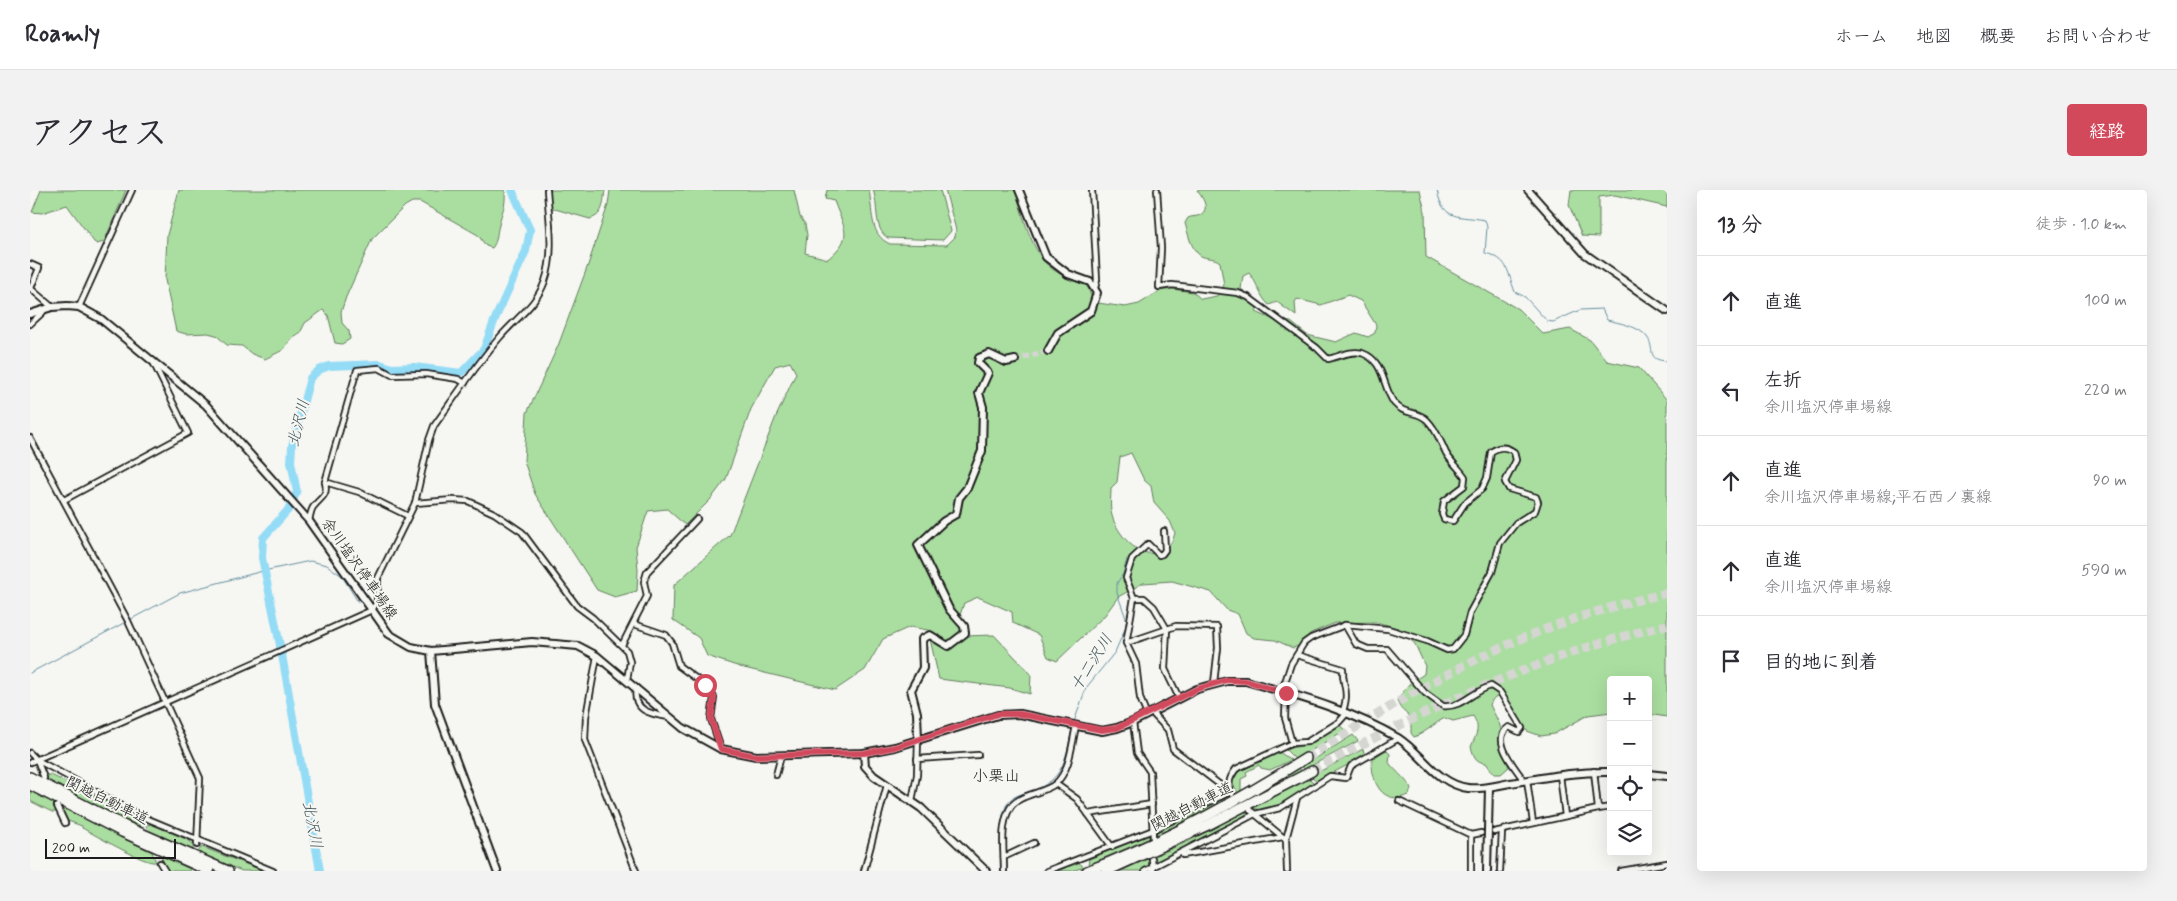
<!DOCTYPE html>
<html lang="ja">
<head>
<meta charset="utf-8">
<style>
	:root { --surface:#fff; --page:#f2f2f3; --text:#2b2b33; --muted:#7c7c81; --line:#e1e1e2; --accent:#d1495b }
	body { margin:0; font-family:Mynerve,"Klee One",sans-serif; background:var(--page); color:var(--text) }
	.controls { position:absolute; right:15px; bottom:15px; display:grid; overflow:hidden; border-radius:5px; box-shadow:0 5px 20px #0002 }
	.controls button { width:45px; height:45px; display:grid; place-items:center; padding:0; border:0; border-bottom:1px solid var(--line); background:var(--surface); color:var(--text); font:25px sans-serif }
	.scale { position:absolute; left:15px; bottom:12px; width:131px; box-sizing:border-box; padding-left:5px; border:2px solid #1c1c1c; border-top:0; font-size:14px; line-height:18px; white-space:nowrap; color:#1c1c1c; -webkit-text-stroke:4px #f6f6f2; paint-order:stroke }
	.stop { position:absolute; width:15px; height:15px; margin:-11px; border:4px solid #d1495b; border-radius:50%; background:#fff }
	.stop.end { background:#d1495b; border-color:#fff; box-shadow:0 1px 5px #0008 }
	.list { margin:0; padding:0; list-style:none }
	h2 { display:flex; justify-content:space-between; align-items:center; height:65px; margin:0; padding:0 20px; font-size:21px }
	h2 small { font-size:16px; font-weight:400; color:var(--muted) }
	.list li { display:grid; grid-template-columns:32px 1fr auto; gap:15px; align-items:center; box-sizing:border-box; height:90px; padding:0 20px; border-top:1px solid var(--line) }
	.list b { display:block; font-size:19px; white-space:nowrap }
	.list p { margin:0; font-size:16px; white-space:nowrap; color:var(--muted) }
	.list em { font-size:16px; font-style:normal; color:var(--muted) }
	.icon { flex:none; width:28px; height:28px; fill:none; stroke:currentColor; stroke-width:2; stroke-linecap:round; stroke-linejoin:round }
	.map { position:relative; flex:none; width:1637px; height:681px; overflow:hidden; border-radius:5px }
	header { display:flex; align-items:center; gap:30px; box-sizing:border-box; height:70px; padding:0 25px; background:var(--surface); border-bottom:1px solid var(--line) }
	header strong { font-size:24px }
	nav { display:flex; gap:28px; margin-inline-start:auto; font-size:18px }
	.intro { display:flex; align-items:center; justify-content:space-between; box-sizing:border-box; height:120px; padding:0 30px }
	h1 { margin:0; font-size:35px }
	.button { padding:12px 22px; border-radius:5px; background:var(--accent); color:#fff; font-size:18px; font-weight:700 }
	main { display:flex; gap:30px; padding:0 30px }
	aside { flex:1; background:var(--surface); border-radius:5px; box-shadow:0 5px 20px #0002 }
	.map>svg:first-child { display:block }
	.green { fill:#aadea0; stroke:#637d5e; fill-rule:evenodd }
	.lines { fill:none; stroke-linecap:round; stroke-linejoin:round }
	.stream { stroke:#648f9f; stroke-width:1 }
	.river { stroke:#94dcf6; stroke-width:8 }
	.street-tunnel { stroke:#d5d5d2; stroke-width:4.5; stroke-dasharray:4.5 2; stroke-linecap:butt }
	.secondary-tunnel { stroke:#d5d5d2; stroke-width:6; stroke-dasharray:6 3; stroke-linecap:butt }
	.highway-tunnel { stroke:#d5d5d2; stroke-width:9; stroke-dasharray:9 4.5; stroke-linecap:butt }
	.street-casing { stroke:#1c1c1c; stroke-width:8 }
	.secondary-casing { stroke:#1c1c1c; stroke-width:10 }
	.highway-casing { stroke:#1c1c1c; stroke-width:12 }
	.street { stroke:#f6f6f2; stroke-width:4.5 }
	.secondary { stroke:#f6f6f2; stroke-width:6 }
	.highway { stroke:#f6f6f2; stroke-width:9 }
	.route { stroke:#d1495b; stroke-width:6 }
	.labels { text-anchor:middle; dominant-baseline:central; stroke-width:4; stroke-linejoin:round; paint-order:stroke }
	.street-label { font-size:15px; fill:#1c1c1c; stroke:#f6f6f2 }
	.water-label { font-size:16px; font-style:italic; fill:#40565d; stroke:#f6f6f2 }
	.neighbourhood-label { font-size:16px; fill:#1c1c1c; stroke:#f6f6f2 }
</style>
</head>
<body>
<header>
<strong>Roamly</strong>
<nav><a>ホーム</a><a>地図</a><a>概要</a><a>お問い合わせ</a></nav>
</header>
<div class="intro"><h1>アクセス</h1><a class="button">経路</a></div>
<main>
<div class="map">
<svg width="1637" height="681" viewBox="0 0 1637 681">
	<rect width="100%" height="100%" fill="#f6f6f2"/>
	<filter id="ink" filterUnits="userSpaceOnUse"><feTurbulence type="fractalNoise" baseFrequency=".02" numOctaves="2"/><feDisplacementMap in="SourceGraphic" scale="10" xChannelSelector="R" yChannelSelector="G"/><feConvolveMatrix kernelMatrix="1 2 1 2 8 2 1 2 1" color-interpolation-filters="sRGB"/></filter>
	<g filter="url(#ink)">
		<g class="green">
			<polygon points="11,0 96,0 74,52 67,54 64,52 37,15 12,23 2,22"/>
			<path d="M149,0H475C476,19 472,19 469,35C466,45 468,50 462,58L456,56L448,45L390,12H382L375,16L342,49L316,107L311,122L312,133L319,141L320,149L312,154L305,153L298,125L293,120L275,133L270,143L263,147L253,160L235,169L222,164L212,156L197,155L186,145L178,143L156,144L146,141L135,90L137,45Z"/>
			<path d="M517,0H575C573,13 574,25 560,29L518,17Z"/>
			<path d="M580,0H764L770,27L775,34L777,45L775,63L798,69C824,46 815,41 804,11L795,9L797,0H839C843,20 839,45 860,54L917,55L925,47L926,40L915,0H986C991,22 1003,65 1021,78C1032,86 1044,91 1057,95L1062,109L1068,113L1095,117L1109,114L1130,101L1142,99L1163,102L1171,109L1187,106L1194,95L1190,72C1184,67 1177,69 1171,66C1161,60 1158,43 1155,33L1158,28C1161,26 1167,27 1170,25C1181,19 1172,7 1167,0H1390L1395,22L1396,67L1488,119L1513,144L1540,139L1560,150L1577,171L1609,178L1637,210V527L1618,524V490H1581V522L1558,525L1524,544L1511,546L1497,541L1475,505C1466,505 1463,507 1460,515L1469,533L1472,542L1471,559L1479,577L1471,584H1464L1456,573C1445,572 1444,566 1441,557C1446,544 1451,539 1443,526L1423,531L1415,528C1404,533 1396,543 1384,547L1381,543C1382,517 1372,528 1367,510L1379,494L1394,484L1395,476L1385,454L1368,438L1346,432L1305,433L1281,443L1268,456L1263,458L1245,450L1224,448L1216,443L1208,424L1197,420L1181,402L1142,391L1113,393L1088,407L1075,425L1027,471L1018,467L1009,445L983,433L982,422L948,407L934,413L930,425L935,446L964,445L1001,484L1000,504L980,498L909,489L898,440L880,437L853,449L835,480L805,500L710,477L677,466L669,448L643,430L644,395L700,345L745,229L766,183L760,172L745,176L721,219L696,289L680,310L655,335L637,319L618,321L606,357L608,380L607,401L585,407L567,400L505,304L494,271L497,223L528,156L558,75L578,15ZM1219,83C1228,93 1229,106 1239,115L1247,112L1266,126L1265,112L1267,109L1291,115L1318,105L1331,111L1346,135L1345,143L1338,147L1326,143L1306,152L1277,145L1261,132L1244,130L1226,122L1230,112L1211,99L1213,86ZM1101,263L1114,290L1121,296L1124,313L1140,331L1145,343C1143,351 1139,357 1131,361C1111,371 1090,347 1083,329C1079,318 1081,308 1081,298L1087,292L1090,267Z"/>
			<path d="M843,0H910L921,41L913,50L858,48C843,39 849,15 843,0Z"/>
			<polygon points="1541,0 1637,0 1637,17 1585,5 1569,7 1569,47 1552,46 1539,15"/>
			<polygon points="1309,535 1315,540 1266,570 1255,559 1277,555"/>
			<polygon points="1323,545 1328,551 1275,579 1272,577"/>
			<polygon points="1333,559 1335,566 1287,591 1281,586"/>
			<path d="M1356,560L1360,564C1360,567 1359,569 1359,572C1359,575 1378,591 1381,598L1379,605C1352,616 1341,592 1342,569Z"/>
			<polygon points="1249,562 1261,570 1240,580 1231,578 1229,575 1216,582 1217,586 1211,589 1211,602 1208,604 1202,592 1208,582"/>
			<polygon points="1268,577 1273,582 1217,611 1215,609"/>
			<polygon points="15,585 21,585 104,625 111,638 18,591"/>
			<path d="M1280,589L1284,593C1271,602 1239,629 1223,617Z"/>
			<polygon points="0,600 24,613 27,622 22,622 0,611"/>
			<polygon points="1198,606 1201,608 1125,646 1128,641"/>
			<path d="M31,617L122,662L126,672C116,675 64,644 52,638V636L38,631Z"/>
			<polygon points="1216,621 1216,627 1129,673 1125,671 1125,666 1159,651"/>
			<polygon points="122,634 160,651 163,656 163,661 119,642 116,635"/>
			<polygon points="1117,645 1120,648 1058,675 1059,669"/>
			<polygon points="172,657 234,681 212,681 167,663"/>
			<polygon points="131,666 160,679 160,681 138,681"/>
			<polygon points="1120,668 1119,677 1112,681 1090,681"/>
			<polygon points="1048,672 1054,677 1042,681 1023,681"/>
		</g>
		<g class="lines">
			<g class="stream">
				<path d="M1407,0C1413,32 1429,25 1455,30L1457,37L1455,63C1479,69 1477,81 1485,102L1495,107L1517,131L1523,132L1550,120L1572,119L1577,130C1589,133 1609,136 1617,147C1626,159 1615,170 1637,171"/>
				<polyline points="0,483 150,403 229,382 280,371 297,375 312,386 328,412"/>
				<polyline points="1044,532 1056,498 1085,462 1095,439 1097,431 1087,403 1087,393 1093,384 1097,369"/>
				<path d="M971,681C971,664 967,621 981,609C988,604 999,602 1007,599C1035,587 1036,566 1042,539"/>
			</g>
			<polyline class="river" points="290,681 252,465 232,368 233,348 258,320 267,302 261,272 262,256 280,188 289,180 299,176 350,174 362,178 384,177 431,183 454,159 465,129 496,61 500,40 482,0"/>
			<g class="street-tunnel">
				<polyline points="114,632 120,647"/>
				<polyline points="125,658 130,673"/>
			</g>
			<polyline class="secondary-tunnel" points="985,170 1018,161"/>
			<g class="highway-tunnel">
				<path d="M1276,568C1332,534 1388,498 1447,469C1507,439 1572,418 1637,403"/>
				<path d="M1282,581C1396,519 1511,465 1637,435"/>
			</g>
			<g class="street-casing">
				<g id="street">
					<polyline points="1062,0 1067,90 1065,98"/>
					<path d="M1127,0L1131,58L1129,97L1142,95L1208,103L1218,107L1287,158L1298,169C1309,167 1320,160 1332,163C1355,171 1352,196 1364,213C1375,226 1387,220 1397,230C1407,240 1410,251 1416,263C1421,272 1430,279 1435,287L1434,296L1414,311L1412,324L1414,329L1423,331L1435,313L1452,299L1457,288L1461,262C1469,256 1476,256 1484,262L1486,270L1475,292L1479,299L1506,307L1508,312L1505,321L1486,333L1470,353L1462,382L1440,422L1434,445L1423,459L1417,460L1397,451L1358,439L1315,435L1281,448L1274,453L1261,474L1252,501"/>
					<polyline points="0,74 9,78 1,98"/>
					<polyline points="0,98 22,117"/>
					<polyline points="49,117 102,0"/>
					<polyline points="0,134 13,122"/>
					<polyline points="0,248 98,431 170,588 167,655"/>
					<polyline points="295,292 329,302 378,326"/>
					<polyline points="34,310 158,243 124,174"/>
					<polyline points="385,313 423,310 438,311 464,323 492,342 547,416 563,428 597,461 600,472 597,490"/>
					<path d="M279,331C280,326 281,319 284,316C292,306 298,306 295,292L327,180L349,178L362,185L396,184L428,189L435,193"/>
					<polyline points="1104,408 1114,408 1124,417 1137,439 1135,479 1149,508"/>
					<polyline points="604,434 636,445 642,453 649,476 675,495 684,507 681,529 691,559"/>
					<path d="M1315,435L1326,454L1338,459H1357L1395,503L1413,516C1432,518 1443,501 1461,496L1470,502L1492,538L1489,542L1479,537C1459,550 1487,579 1494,591"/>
					<polyline points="1096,453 1146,436 1187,437 1188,458 1184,493"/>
					<polyline points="592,455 617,406 614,392 617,382 667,329"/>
					<path d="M1267,465L1313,479C1312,497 1320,499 1313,521"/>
					<polyline points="567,466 556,527 555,550 606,681"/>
					<path d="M606,498C602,521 621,524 638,527"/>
					<polyline points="1256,503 1255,528 1262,553"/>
					<polyline points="1122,523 1138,540 1143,559 1202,604"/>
					<polyline points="1117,525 1110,508 1106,474 1096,453 1104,408 1096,388 1102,369 1118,354 1129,365 1132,364 1135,360 1134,341"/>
					<polyline points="1103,532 1107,563 1120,582 1123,648"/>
					<polyline points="0,563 7,570 111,626 243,681"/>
					<polyline points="887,569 948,565"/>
					<polyline points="7,570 14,588"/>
					<path d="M1,572L342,420L347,412L348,388L385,313L399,250L404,236C425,207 446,175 470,147C486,128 506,116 515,91C525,63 519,29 517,0"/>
					<polyline points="746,585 751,566"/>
					<polyline points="1530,585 1535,626"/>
					<polyline points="1497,590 1503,633"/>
					<polyline points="1026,594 1047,609 1082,657"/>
					<path d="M1200,602C1198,592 1200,587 1206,579L1262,553L1277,552L1309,532L1317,523"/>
					<polyline points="882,611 887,585 888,549"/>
					<polyline points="1369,611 1441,645 1451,643"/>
					<polyline points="27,616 35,633"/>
					<polyline points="1568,619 1581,617"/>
					<polyline points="1220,620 1254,648"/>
					<polyline points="1058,624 1122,614"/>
					<polyline points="1464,642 1568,619 1564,581"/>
					<polyline points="1441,645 1441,681"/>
					<polyline points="1153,665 1253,647"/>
					<polyline points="974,667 1004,653"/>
					<polyline points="1122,669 1123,680"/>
					<polyline points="130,673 135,681"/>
					<polyline points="834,681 857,595"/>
					<path d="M974,681C974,662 970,637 979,620C986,604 1013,604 1025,594C1040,582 1042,553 1046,536"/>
					<polyline points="1017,681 1123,640 1200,602"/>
					<polyline points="1115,681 1225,624 1250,618 1300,586 1316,588 1321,576 1369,548"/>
					<polyline points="1257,681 1256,649 1267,608"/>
					<polyline points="1470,681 1472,641"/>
					<polyline points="1591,681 1637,673"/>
				</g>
			</g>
			<g class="secondary-casing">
				<g id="secondary">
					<polyline points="989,0 1016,67 1038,84 1060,92 1067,103 1061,121 1028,143 1018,161"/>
					<polyline points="1498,0 1555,64 1637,121"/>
					<path d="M0,124L22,117L37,116L49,117L71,129L176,215L279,331L359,444L381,457L401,461L502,452L548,456L567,466L653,538L691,559L726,566L834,563L865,557L968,525L990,524L1072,541L1087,538L1103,532L1167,499L1197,491H1216C1267,506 1321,520 1368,548C1392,563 1407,594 1438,598C1453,600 1471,594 1487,592C1518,587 1549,581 1581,582"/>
					<polyline points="401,461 405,514 467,681"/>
					<polyline points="888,549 887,523 881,500 893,478 892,449 900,445 918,456 935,443 934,436 919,419 888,355 914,331 926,324 929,308 937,298 952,261 953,217 949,203 958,183 948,173 949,168 959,164 976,172 985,170"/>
					<polyline points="834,563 835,576 844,586 891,618 956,681"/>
					<polyline points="1618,584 1637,586"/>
					<polyline points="1457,681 1459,597"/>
				</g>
			</g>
			<g class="highway-casing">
				<g id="highway">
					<polyline points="0,587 95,636 198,681"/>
					<polyline points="0,595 92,642 179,681"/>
					<path d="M1057,681C1134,652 1206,612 1276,568"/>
					<polyline points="1077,681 1178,635 1282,581"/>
				</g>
			</g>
			<use href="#street" class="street"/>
			<use href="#secondary" class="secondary"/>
			<use href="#highway" class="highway"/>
		</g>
	</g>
	<g class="lines" filter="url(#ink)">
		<polyline class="route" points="675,495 684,507 681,529 691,559 726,566 834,563 865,557 968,524 990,524 1072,540 1087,538 1167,499 1197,490 1216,491 1256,503"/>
	</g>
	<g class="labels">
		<g class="street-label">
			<text transform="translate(329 379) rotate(55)">余川塩沢停車場線</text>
			<text transform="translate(77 611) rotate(26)">関越自動車道</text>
			<text transform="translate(1162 617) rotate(-27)">関越自動車道</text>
		</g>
		<g class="water-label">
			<text transform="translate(269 233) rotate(-76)">北沢川</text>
			<text transform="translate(1062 473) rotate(-58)">十二沢川</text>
			<text transform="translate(282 635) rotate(79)">北沢川</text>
		</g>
		<g class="neighbourhood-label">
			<text x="966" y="586">小栗山</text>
		</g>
	</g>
</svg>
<div class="controls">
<button>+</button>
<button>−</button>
<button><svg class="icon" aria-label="locate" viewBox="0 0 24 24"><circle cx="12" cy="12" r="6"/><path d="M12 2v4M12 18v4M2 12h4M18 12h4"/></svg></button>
<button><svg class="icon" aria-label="layers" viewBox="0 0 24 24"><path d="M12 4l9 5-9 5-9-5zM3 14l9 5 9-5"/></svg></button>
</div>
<div class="scale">200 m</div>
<div class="stop" style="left:675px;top:495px"></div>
<div class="stop end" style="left:1256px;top:503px"></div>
</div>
<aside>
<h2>13 分<small>徒歩 · 1.0 km</small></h2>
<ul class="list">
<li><svg class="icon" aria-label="ahead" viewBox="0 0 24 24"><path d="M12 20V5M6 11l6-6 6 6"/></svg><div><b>直進</b></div><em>100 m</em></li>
<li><svg class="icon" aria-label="left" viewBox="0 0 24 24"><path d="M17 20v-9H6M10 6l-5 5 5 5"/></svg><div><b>左折</b><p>余川塩沢停車場線</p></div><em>220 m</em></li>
<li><svg class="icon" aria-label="ahead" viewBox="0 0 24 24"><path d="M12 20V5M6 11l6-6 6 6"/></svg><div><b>直進</b><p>余川塩沢停車場線;平石西ノ裏線</p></div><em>90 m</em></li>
<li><svg class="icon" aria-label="ahead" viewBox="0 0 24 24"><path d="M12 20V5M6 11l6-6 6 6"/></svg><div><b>直進</b><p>余川塩沢停車場線</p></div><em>590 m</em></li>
<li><svg class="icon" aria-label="arrive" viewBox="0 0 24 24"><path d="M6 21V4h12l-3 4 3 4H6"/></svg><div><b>目的地に到着</b></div></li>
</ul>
</aside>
</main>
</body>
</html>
